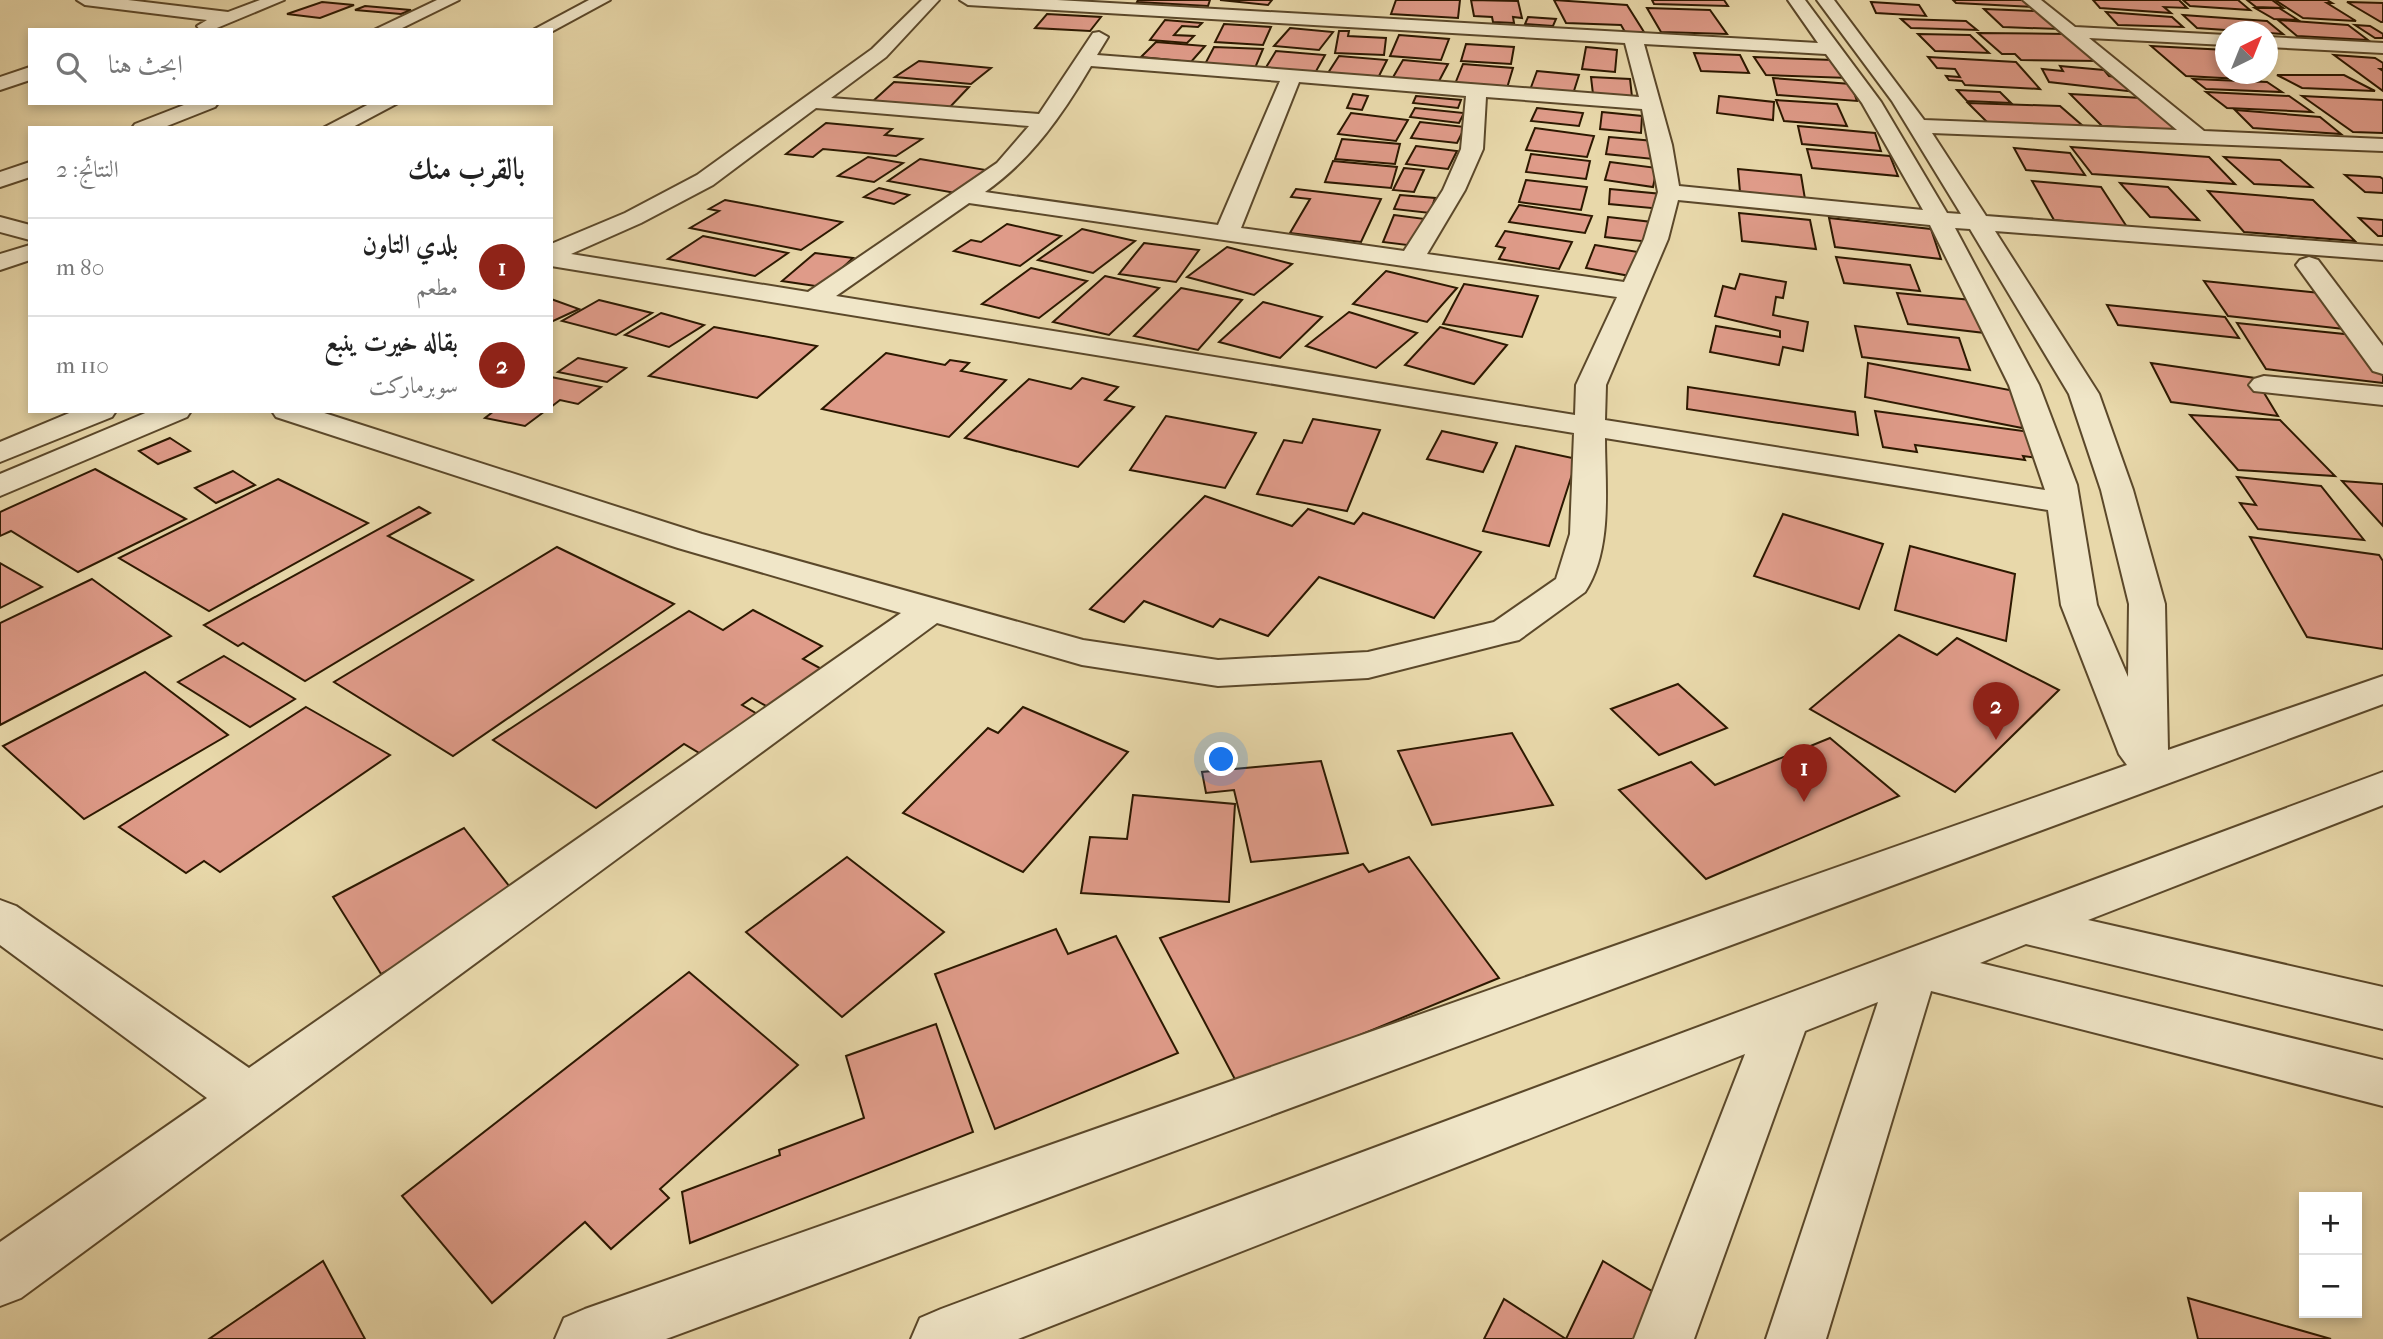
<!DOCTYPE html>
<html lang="ar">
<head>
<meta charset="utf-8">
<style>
	:root { --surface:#fff; --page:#f6f6f6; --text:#222; --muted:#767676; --line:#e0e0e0; --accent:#8f2418 }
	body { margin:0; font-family:"IM FELL French Canon",Amiri,serif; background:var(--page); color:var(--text); direction:rtl }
	.controls { position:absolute; right:21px; bottom:21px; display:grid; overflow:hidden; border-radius:0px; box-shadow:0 4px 10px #0003 }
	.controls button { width:63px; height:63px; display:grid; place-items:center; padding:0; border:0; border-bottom:2px solid var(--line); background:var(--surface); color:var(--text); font:35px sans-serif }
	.compass { position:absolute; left:2215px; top:21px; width:63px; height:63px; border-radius:50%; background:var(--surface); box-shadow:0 4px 10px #0003; rotate:43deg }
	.you { position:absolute; left:1222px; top:760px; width:24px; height:24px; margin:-18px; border:5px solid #fff; border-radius:50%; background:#1a73e8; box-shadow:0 0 0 10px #1a73e833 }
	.badge { display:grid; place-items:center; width:46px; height:46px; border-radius:50%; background:var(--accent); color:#fff; font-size:23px; font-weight:700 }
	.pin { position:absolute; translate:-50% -58px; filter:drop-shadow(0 2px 4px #0008) }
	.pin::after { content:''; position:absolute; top:37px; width:24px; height:21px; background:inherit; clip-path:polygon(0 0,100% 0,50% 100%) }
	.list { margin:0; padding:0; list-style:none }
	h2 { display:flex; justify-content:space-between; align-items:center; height:91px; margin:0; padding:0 28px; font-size:30px }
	h2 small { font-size:23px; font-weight:400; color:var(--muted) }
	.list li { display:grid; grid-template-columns:46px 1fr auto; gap:21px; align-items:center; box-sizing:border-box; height:98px; padding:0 28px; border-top:2px solid var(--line) }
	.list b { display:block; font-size:26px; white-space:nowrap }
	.list p { margin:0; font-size:23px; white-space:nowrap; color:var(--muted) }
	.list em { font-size:23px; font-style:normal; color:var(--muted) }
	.icon { flex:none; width:38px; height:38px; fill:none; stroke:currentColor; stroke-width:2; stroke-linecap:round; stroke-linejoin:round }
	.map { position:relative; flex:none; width:2383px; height:1339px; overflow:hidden; direction:ltr }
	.search { position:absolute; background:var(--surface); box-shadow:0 4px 10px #0003; left:28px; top:28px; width:525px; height:77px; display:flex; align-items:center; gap:18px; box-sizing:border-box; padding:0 24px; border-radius:0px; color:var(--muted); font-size:26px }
	.panel { position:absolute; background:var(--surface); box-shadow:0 4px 10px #0003; left:28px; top:126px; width:525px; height:287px; border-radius:0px; direction:rtl }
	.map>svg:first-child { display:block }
	.building { fill:#df9b89; stroke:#2c1800; stroke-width:2 }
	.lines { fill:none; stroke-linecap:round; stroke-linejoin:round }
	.minor-casing { stroke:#5b482a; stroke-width:4 }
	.minor { fill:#f0e6c8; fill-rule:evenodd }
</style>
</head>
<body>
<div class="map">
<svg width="2383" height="1339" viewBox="0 0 2383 1339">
	<rect width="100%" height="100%" fill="#e8d8aa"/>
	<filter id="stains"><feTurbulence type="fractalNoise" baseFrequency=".00286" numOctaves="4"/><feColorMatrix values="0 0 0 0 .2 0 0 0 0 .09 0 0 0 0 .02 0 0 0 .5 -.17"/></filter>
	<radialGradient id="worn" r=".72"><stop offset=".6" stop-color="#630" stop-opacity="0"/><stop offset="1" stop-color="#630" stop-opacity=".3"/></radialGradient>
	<g class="building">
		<polygon points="1138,0 1210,0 1208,6 1137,2"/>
		<polygon points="1220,0 1272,0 1268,5"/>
		<polygon points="1396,0 1460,0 1458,18 1391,14"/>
		<polygon points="1471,0 1518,1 1522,18 1513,17 1514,23 1493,22 1492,17 1474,16"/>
		<polygon points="1554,0 1627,5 1644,32 1625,32 1621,25 1566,23"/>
		<polygon points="1652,0 1724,0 1728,6 1654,4"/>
		<polygon points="1953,0 2026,0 2034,7 1956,3"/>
		<polygon points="2093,0 2179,0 2187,8 2164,7 2171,13 2100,8"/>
		<polygon points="2183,0 2238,0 2250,10 2190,6"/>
		<polygon points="2247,0 2272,0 2283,8 2256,7"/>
		<polygon points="2275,0 2327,0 2332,3 2327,3 2356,21 2303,18"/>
		<polygon points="322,2 354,5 320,18 287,14"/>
		<polygon points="1871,2 1919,5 1926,16 1876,13"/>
		<polygon points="2347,2 2383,3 2383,22 2381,22"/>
		<polygon points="365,6 411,10 401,14 355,10"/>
		<polygon points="1647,8 1710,10 1727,34 1661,32"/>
		<polygon points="2255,8 2279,8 2298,20 2274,19"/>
		<polygon points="1984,9 2036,11 2058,29 2003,27"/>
		<polygon points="2106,12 2172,17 2183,27 2118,25"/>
		<polygon points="1047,14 1101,17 1090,31 1035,28"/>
		<polygon points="2183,15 2267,21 2283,34 2197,28"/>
		<polygon points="1528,17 1556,19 1553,26 1525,24"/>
		<polygon points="1901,19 1966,21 1977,30 1911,28"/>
		<polygon points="1165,20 1202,23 1198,27 1182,26 1174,35 1194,36 1187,43 1150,40"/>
		<polygon points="2278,20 2348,25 2368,40 2297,36"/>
		<polygon points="1224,24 1271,27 1263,45 1215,42"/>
		<polygon points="2355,25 2370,26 2383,34 2383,38 2375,38"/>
		<polygon points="1290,28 1333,32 1319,50 1274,46"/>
		<polygon points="1339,31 1349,31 1348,36 1386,38 1384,55 1335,53"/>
		<polygon points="1978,33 2068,34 2100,61 2021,60 2015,54 2002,54"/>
		<polygon points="1918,34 1970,35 1989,53 1935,51"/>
		<polygon points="1399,35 1449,39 1441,60 1390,56"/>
		<polygon points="1156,42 1205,46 1191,62 1141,57"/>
		<polygon points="1466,44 1514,47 1511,64 1461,61"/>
		<polygon points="2151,46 2226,50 2226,74 2251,74 2259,80 2186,76"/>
		<polygon points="1214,47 1263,49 1255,68 1203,68"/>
		<polygon points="1586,47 1617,50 1615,72 1582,69"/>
		<polygon points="1276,51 1325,55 1315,73 1265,69"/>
		<polygon points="1694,53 1740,55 1749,73 1701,71"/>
		<polygon points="2334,55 2375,58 2383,63 2383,69 2380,69 2383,71 2383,91"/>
		<polygon points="1339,56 1387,60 1378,78 1328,73"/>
		<polygon points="1754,57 1833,60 1848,78 1766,75"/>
		<polygon points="1928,57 2016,62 2040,89 1965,85 1962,81 1949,80 1946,76 1960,77 1955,69 1937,68"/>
		<polygon points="1403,60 1448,64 1438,83 1392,79"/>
		<polygon points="919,61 991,68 971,84 895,77"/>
		<polygon points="1463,64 1513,68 1507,88 1455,84"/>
		<polygon points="2060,66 2104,70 2109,76 2123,78 2136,92 2049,82 2042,69 2063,71"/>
		<polygon points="1537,71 1579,75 1573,94 1530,90"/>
		<polygon points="2277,75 2344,75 2375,91 2302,88"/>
		<polygon points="1591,77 1630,79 1632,97 1593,94"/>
		<polygon points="1773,78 1851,84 1857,101 1777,95"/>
		<polygon points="2193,79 2267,82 2282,92 2206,89"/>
		<polygon points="894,82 969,87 950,107 872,102"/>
		<polygon points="1957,90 2000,92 2011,103 1967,101"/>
		<polygon points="2206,92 2289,96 2312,112 2227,108"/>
		<polygon points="1353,94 1368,96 1362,110 1347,108"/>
		<polygon points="2070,94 2142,98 2179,130 2102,126"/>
		<polygon points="1416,96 1461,100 1458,108 1413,103"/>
		<polygon points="1719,96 1774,102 1773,120 1717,113"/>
		<polygon points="2302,96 2383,100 2383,133 2353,132"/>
		<polygon points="1776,100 1837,104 1847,126 1784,121"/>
		<polygon points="1968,103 2060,106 2083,126 1988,123"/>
		<polygon points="1415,108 1464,113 1459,123 1410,117"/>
		<polygon points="1537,108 1583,113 1579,126 1531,121"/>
		<polygon points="2235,110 2320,117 2341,134 2253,128"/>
		<polygon points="1602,112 1642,116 1641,133 1600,129"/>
		<polygon points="1351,113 1408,120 1396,141 1338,134"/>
		<polygon points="1420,122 1465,127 1457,143 1411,138"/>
		<polygon points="826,123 892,129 885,135 922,139 896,156 823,149 813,157 786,154"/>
		<polygon points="1798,126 1875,133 1881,151 1802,144"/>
		<polygon points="1535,128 1594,136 1587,157 1526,150"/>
		<polygon points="1609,137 1654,141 1653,159 1606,154"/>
		<polygon points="1342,139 1400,144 1395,164 1335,159"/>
		<polygon points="1416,146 1457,151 1448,169 1406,164"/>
		<polygon points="2071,147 2209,157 2235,184 2092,174"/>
		<polygon points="2014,148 2070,153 2085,175 2026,170"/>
		<polygon points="1807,149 1890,156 1898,176 1812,168"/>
		<polygon points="1531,154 1590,161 1586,179 1526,172"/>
		<polygon points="868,157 903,163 874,182 838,176"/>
		<polygon points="2224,157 2280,160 2312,187 2254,184"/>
		<polygon points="920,159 992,171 961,194 888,181"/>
		<polygon points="1333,161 1397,167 1391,188 1325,182"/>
		<polygon points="1610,162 1657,168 1653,187 1605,180"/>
		<polygon points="1404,168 1424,170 1414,192 1393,190"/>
		<polygon points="1738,169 1801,175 1805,199 1740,192"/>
		<polygon points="2345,175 2380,177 2383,179 2383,193 2365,192"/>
		<polygon points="1526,180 1587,187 1581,210 1519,202"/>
		<polygon points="2032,181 2101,187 2127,227 2054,220"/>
		<polygon points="2120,183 2168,187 2199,220 2150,217"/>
		<polygon points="879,188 909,195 894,204 864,197"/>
		<polygon points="1296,189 1381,199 1361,242 1290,233 1310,199 1291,197"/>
		<polygon points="1610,189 1662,194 1662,209 1609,204"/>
		<polygon points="2208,191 2313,200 2355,241 2244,232"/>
		<polygon points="1400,195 1435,198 1430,213 1394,209"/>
		<polygon points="725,200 842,222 801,250 690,228 719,211 709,209"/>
		<polygon points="1519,205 1592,216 1585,233 1509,222"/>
		<polygon points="1739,213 1810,220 1816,249 1742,241"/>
		<polygon points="1394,215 1425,219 1415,246 1383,242"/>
		<polygon points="1608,217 1652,222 1650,242 1605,237"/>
		<polygon points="1829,218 1931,229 1941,259 1835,247"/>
		<polygon points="2359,218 2383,220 2383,236 2378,236"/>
		<polygon points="1007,224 1061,236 1020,266 954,251 971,240 981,242"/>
		<polygon points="1082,229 1135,241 1093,273 1038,260"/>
		<polygon points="1505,231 1572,242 1559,269 1499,259 1505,248 1496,246"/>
		<polygon points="703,236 788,253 755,276 668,259"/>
		<polygon points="1144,243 1199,250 1176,282 1119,274"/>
		<polygon points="1595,245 1638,252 1630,276 1586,268"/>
		<polygon points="1227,247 1292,264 1254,295 1187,277"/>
		<polygon points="815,253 853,258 822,287 782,281"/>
		<polygon points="1836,257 1910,265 1920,291 1844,283"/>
		<polygon points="1031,268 1087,281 1039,318 982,304"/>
		<polygon points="1386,271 1457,288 1427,322 1353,304"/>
		<polygon points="1740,274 1786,282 1783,298 1776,297 1773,315 1808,322 1803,351 1783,347 1779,365 1710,352 1716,326 1780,337 1780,331 1715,316 1723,286 1735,289"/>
		<polygon points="1105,276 1159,288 1109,335 1053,322"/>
		<polygon points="2204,281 2330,294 2353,330 2228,316"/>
		<polygon points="1464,284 1538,296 1522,337 1443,324"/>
		<polygon points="1181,288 1242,300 1198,350 1134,336"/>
		<polygon points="1897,293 1972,300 1985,333 1908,324"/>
		<polygon points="551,299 579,309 551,322"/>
		<polygon points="599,300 652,313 616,335 562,321"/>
		<polygon points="1263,302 1322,317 1280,358 1219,342"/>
		<polygon points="2107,305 2225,317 2239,338 2118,325"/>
		<polygon points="1349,312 1417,333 1376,368 1306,346"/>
		<polygon points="661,313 704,325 669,347 625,335"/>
		<polygon points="2237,323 2354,335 2383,373 2383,383 2266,369"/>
		<polygon points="1855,326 1959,338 1970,370 1862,357"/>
		<polygon points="714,327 817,346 757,398 649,376"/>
		<polygon points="1440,327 1507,345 1474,384 1405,365"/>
		<polygon points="886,353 945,365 950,360 969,363 961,371 1006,380 949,437 822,409"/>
		<polygon points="578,358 626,368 607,382 558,372"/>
		<polygon points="1868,363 2020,392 2022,428 1865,397"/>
		<polygon points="2151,363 2255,378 2278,416 2171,402"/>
		<polygon points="551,377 601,387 578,404 560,400 551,407"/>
		<polygon points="1082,378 1118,387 1105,400 1134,407 1078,467 965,438 1029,379 1071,389"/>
		<polygon points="1688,387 1855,412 1858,435 1687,409"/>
		<polygon points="494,411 545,411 525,426 485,418"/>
		<polygon points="1875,411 2037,433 2046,459 2023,456 2025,460 1915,445 1917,452 1883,447"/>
		<polygon points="2190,415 2280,420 2335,476 2238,470"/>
		<polygon points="1166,416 1256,433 1225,488 1130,470"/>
		<polygon points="1313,419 1380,430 1347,511 1257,494 1284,440 1302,443"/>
		<polygon points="1442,431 1497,443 1483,472 1427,459"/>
		<polygon points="170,438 190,451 158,464 139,451"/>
		<polygon points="1516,446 1577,459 1549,546 1483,531"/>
		<polygon points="95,469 186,519 78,572 11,531 0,536 0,512"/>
		<polygon points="233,471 255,485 216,503 195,488"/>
		<polygon points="2237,477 2321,486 2364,540 2258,529 2240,503 2256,505"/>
		<polygon points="278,479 368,523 209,611 119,558"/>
		<polygon points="2342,481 2383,484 2383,526"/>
		<polygon points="1205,496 1292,526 1308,509 1354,524 1363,513 1481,552 1434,618 1319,577 1268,636 1220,619 1213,627 1144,601 1124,622 1090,609"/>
		<polygon points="419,507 430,513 388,536 473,580 305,681 243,643 238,646 204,625"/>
		<polygon points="1783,514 1883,544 1859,609 1754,576"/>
		<polygon points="2250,537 2379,555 2383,561 2383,649 2307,637"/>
		<polygon points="1910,546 2015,574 2006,641 1895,610"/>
		<polygon points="557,547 674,604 453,756 334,682"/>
		<polygon points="0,563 42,587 0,608"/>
		<polygon points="92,579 171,636 0,725 0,623"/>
		<polygon points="753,610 822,646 803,659 827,672 775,711 752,698 742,705 766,719 711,760 684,744 596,808 493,740 689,611 723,630"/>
		<polygon points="1899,635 1937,655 1957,638 2059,690 1955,792 1810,709"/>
		<polygon points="224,656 295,699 250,727 178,682"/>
		<polygon points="145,672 228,735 84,819 3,746"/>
		<polygon points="1678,684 1727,728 1659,755 1611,709"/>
		<polygon points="306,707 390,755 220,872 204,861 186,873 119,827"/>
		<polygon points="1023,707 1128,752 1023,872 903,813 988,728 998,733"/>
		<polygon points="1512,733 1553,805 1432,825 1398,751"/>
		<polygon points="1830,738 1899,796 1706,879 1619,790 1691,762 1715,785"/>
		<polygon points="1321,761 1348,853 1251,862 1234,790 1206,793 1202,772"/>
		<polygon points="1133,795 1235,804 1229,902 1081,893 1090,837 1127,839"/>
		<polygon points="464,828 517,896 381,974 333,897"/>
		<polygon points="847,857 944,932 842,1017 746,932"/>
		<polygon points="1409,857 1499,978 1238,1085 1160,938 1363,864 1369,872"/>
		<polygon points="1056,929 1068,954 1116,936 1178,1053 995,1129 935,974"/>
		<polygon points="689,972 798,1065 660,1189 669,1198 611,1249 585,1222 492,1303 402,1196"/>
		<polygon points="936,1024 973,1132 690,1243 682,1192 780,1155 779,1150 864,1118 846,1056"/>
		<polygon points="323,1261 365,1339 209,1339"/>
		<polygon points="1603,1261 1668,1301 1652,1339 1484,1339 1504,1299 1566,1339"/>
		<polygon points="2188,1298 2331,1339 2198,1339"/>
	</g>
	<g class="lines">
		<g class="minor-casing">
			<g id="minor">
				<polygon points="77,0 128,0 228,12 260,0 284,0 212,30 200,30 197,26 207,20 85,5"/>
				<polygon points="437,0 459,0 398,30 374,30"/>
				<polygon points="589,0 610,0 551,32 533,30"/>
				<path d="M922,0H939L886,57L831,98L1039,114L1093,33L1099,32L1108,37L1097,55L1639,97L1625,43L968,5L960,0H1057L1818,43L1788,0H1805L1881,102L1947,213L1961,214L1892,101L1817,0H1834L1924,120L2177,130L2023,0H2041L2075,27L2226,35V45L2089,38L2204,131L2383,139V151L1932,133L1986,216L2383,246V260L1995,231L2099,394L2133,490L2165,604L2168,750L2383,676V704L666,1339H555L564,1318L585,1309L2127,765L2119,754L2061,605L2048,510L1605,438C1605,486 1613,549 1585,592L1519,640L1506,643L1368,678L1218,686L1082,665L937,623L21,1298L0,1306V1242L207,1098L0,945V900L16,906L249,1068L901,613L678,548L276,417L272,411H318L702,534L1083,640L1218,660L1368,652L1494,622L1556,579L1570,534L1574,433L551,266V244L625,213L697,175L872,49ZM1644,44L1826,54L1862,103L1923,210L1679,186L1672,145ZM1091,66L1280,81L1218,225L985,192C1031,160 1063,114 1091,66ZM1299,82L1466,96L1461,149L1443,190L1404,251L1241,228ZM1486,97L1642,109L1658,192L1644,239L1624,282L1427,254L1465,190L1483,149ZM816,108L1029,126L997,163L808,292L571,254L641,223L713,185ZM1678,200L1930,225L2009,385L2045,490L1605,420L1606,385L1668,239ZM969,203L1617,297L1576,385L1575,415L836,296ZM1955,228L1970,229L2069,394L2101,490L2129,604L2128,677L2097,605L2077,485L2039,385Z"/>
				<polygon points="2268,37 2383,43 2383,53 2268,47"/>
				<polygon points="30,67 30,80 0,90 0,77"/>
				<polygon points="189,103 218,103 215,107 162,128 132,128 135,124"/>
				<polygon points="371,103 398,103 351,128 323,128"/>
				<polygon points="30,162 30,177 0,187 0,172"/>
				<polygon points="0,217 30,225 30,240 0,232"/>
				<polygon points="30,245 30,260 0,270 0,254"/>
				<polygon points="2309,257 2318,260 2383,346 2383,374 2373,371 2296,265 2300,260"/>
				<polygon points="2264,376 2383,387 2383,405 2254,391 2249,385 2254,379"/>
				<polygon points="74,411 116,411 112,417 0,462 0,442"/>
				<polygon points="150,411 191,411 187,417 0,496 0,474"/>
				<polygon points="2383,772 2383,805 2088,920 2383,987 2383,1029 2026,944 1980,963 2383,1060 2383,1106 1931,991 1826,1339 1766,1339 1878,1002 1805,1031 1694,1339 1634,1339 1745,1054 1018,1339 911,1339 920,1318 941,1309"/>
			</g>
		</g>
		<use href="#minor" class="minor"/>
	</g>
	<rect width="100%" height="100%" filter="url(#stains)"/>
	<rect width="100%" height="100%" fill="url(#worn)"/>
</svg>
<div class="controls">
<button>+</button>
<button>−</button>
</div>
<svg class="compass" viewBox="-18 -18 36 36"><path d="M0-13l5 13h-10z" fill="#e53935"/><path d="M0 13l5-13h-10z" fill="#767676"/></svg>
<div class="you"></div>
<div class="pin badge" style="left:1804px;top:802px">1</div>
<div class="pin badge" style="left:1996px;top:740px">2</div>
<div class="search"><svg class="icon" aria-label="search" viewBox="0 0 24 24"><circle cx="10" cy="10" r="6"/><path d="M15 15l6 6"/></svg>ابحث هنا</div>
<section class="panel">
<h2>بالقرب منك<small>النتائج: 2</small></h2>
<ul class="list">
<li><span class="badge">1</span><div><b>بلدي التاون</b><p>مطعم</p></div><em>80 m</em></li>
<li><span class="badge">2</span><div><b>بقاله خيرت ينبع</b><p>سوبرماركت</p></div><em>110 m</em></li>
</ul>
</section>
</div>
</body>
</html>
